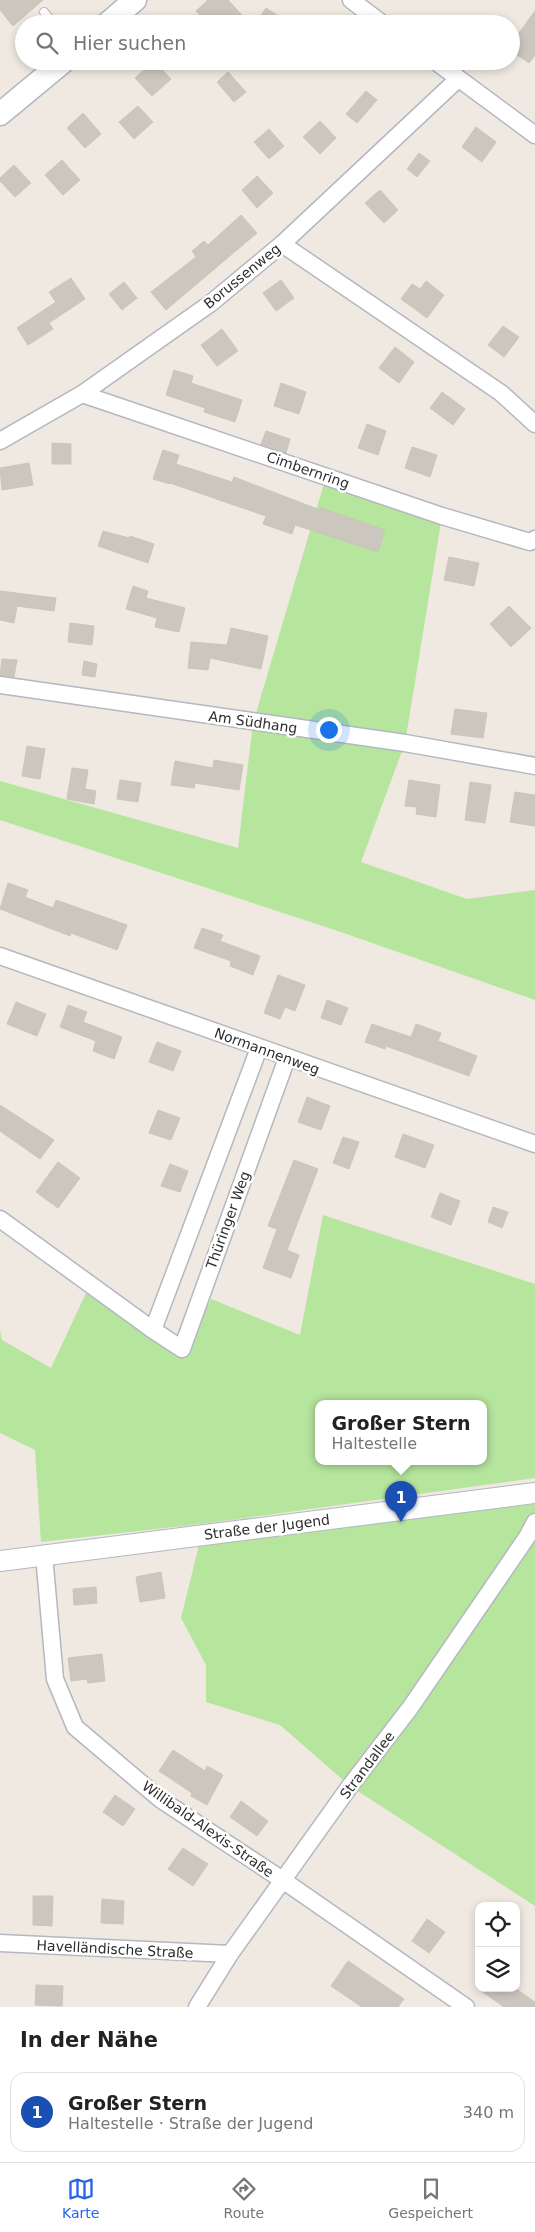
<!DOCTYPE html>
<html lang="de">
<head>
<meta charset="utf-8">
<style>
	:root { --surface:#fff; --page:#f2f2f2; --text:#222; --muted:#767676; --line:#e0e0e0; --accent:#2563eb }
	body { margin:0; font-family:"DejaVu Sans",sans-serif; background:var(--page); color:var(--text) }
	.controls { position:absolute; right:15px; bottom:15px; display:grid; overflow:hidden; border-radius:10px; box-shadow:0 2px 8px #0003 }
	.controls button { width:45px; height:45px; display:grid; place-items:center; padding:0; border:0; border-bottom:1px solid var(--line); background:var(--surface); color:var(--text); font:25px sans-serif }
	.you { position:absolute; left:328px; top:729px; width:18px; height:18px; margin:-12px; border:4px solid #fff; border-radius:50%; background:#1a73e8; box-shadow:0 0 0 8px #1a73e833 }
	.badge { display:grid; place-items:center; width:32px; height:32px; border-radius:50%; background:var(--accent); color:#fff; font-size:16px; font-weight:700 }
	.pin { position:absolute; translate:-50% -41px; filter:drop-shadow(0 1px 2px #0008) }
	.pin::after { content:''; position:absolute; top:26px; width:18px; height:15px; background:inherit; clip-path:polygon(0 0,100% 0,50% 100%) }
	.popup { position:absolute; left:315px; top:1400px; width:172px; height:65px; box-sizing:border-box; display:grid; place-content:center; border-radius:10px; background:var(--surface); filter:drop-shadow(0 1px 4px #0005); font-size:16px; white-space:nowrap; color:var(--muted) }
	.popup b { font-size:19px; color:var(--text) }
	.popup::after { content:''; position:absolute; left:50%; top:100%; margin-left:-10px; border:10px solid transparent; border-top-color:var(--surface) }
	.list { margin:0; padding:0; list-style:none }
	h2 { display:flex; justify-content:space-between; align-items:center; height:65px; margin:0; padding:0 20px; font-size:21px }
	h2 small { font-size:16px; font-weight:400; color:var(--muted) }
	.list li { display:grid; grid-template-columns:32px 1fr auto; gap:15px; align-items:center; box-sizing:border-box; height:80px; margin:0 10px 10px; padding:0 10px; border:1px solid var(--line); border-radius:15px }
	.list b { display:block; font-size:19px; white-space:nowrap }
	.list p { margin:0; font-size:16px; white-space:nowrap; color:var(--muted) }
	.list em { font-size:16px; font-style:normal; color:var(--muted) }
	.icon { flex:none; width:28px; height:28px; fill:none; stroke:currentColor; stroke-width:2; stroke-linecap:round; stroke-linejoin:round }
	.map { position:relative; flex:none; width:535px; height:2007px; overflow:hidden }
	.search { position:absolute; background:var(--surface); box-shadow:0 2px 8px #0003; left:15px; right:15px; top:15px; height:55px; display:flex; align-items:center; gap:12px; box-sizing:border-box; padding:0 18px; border-radius:28px; color:var(--muted); font-size:19px }
	.sheet { height:155px; background:var(--surface) }
	nav { display:flex; justify-content:space-around; align-items:center; box-sizing:border-box; height:70px; border-top:1px solid var(--line); background:var(--surface); font-size:14px; color:var(--muted) }
	nav a { display:grid; justify-items:center; gap:2px }
	nav .on { color:var(--accent) }
	.map>svg:first-child { display:block }
	.green { fill:#b6e59e; fill-rule:evenodd }
	.building { fill:#cbc7bf; stroke:#cbc5ba }
	.lines { fill:none; stroke-linecap:round; stroke-linejoin:round }
	.service-casing { stroke:#b4b7c1; stroke-width:10 }
	.minor-casing { stroke:#b4b7c1; stroke-width:19 }
	.tertiary-casing { stroke:#b4b7c1; stroke-width:22 }
	.secondary-casing { stroke:#b4b7c1; stroke-width:25 }
	.service { stroke:#fff; stroke-width:8 }
	.minor { stroke:#fff; stroke-width:16 }
	.tertiary { stroke:#fff; stroke-width:20 }
	.secondary { stroke:#fff; stroke-width:22 }
	.labels { text-anchor:middle; dominant-baseline:central; stroke-width:5; stroke-linejoin:round; paint-order:stroke }
	.street-label { font-size:14px; fill:#2e2e2e; stroke:#fff }
</style>
</head>
<body>
<div class="map">
<svg width="535" height="2007" viewBox="0 0 535 2007">
	<rect width="100%" height="100%" fill="#efe9e1"/>
	<g class="green">
		<polygon points="326,477 442,516 405,743 361,862 467,899 535,890 535,1000 335,930 0,820 0,781 238,848 253,723"/>
		<path d="M323,1215L535,1284V1478L201,1524L41,1542L35,1450L0,1433V1331L2,1340L51,1368L86,1293L181,1357L211,1299L300,1335ZM318,1403H484V1461H318Z"/>
		<polygon points="535,1504 535,1906 350,1786 280,1725 206,1702 206,1665 181,1618 199,1545"/>
	</g>
	<g class="building">
		<polygon points="0,0 43,0 13,26 0,10"/>
		<polygon points="208,0 228,0 250,24 208,24 196,11"/>
		<polygon points="266,8 291,24 255,24"/>
		<polygon points="535,11 535,55 529,63 511,51 511,44"/>
		<polygon points="154,61 171,79 152,96 135,78"/>
		<polygon points="228,72 246,92 234,102 217,82"/>
		<polygon points="366,91 377,100 357,123 346,114"/>
		<polygon points="138,106 153,122 134,139 119,122"/>
		<polygon points="83,113 101,134 85,148 67,128"/>
		<polygon points="320,121 336,138 320,154 303,137"/>
		<polygon points="476,127 496,142 482,162 462,147"/>
		<polygon points="269,129 284,146 269,159 254,142"/>
		<polygon points="419,153 430,161 417,177 407,169"/>
		<polygon points="62,160 80,180 63,195 45,175"/>
		<polygon points="14,165 31,183 15,197 0,181 0,178"/>
		<polygon points="257,176 273,193 257,208 242,190"/>
		<polygon points="380,190 398,210 384,223 365,203"/>
		<polygon points="241,215 257,233 166,310 151,292 196,257 192,251 204,241 208,245"/>
		<polygon points="71,278 85,299 49,323 53,329 28,345 17,328 56,302 49,292"/>
		<polygon points="281,280 294,298 276,311 263,293"/>
		<polygon points="426,281 444,295 427,318 401,299 412,284 420,289"/>
		<polygon points="124,282 137,298 122,310 109,294"/>
		<polygon points="503,326 519,337 504,357 488,345"/>
		<polygon points="222,329 238,351 217,366 201,345"/>
		<polygon points="395,347 414,362 399,383 379,368"/>
		<polygon points="174,370 193,376 191,383 242,400 235,422 204,412 205,408 166,395"/>
		<polygon points="281,383 306,392 299,414 274,406"/>
		<polygon points="442,392 465,409 453,425 430,408"/>
		<polygon points="367,424 386,431 378,455 358,448"/>
		<polygon points="266,431 290,439 286,453 261,444"/>
		<polygon points="52,443 71,444 71,464 52,464"/>
		<polygon points="412,447 437,455 430,477 405,468"/>
		<polygon points="163,450 179,455 176,464 232,482 234,477 320,510 321,508 385,530 378,552 295,525 292,534 263,524 266,516 170,483 170,484 153,479"/>
		<polygon points="29,463 33,485 2,490 0,468"/>
		<polygon points="103,531 129,538 130,536 154,544 148,563 98,546"/>
		<polygon points="449,557 479,563 474,586 444,580"/>
		<polygon points="133,586 148,591 146,598 185,608 179,632 155,627 157,618 126,609"/>
		<polygon points="0,591 56,598 54,611 17,606 14,623 0,620"/>
		<polygon points="509,606 531,628 511,647 490,624"/>
		<polygon points="70,623 94,626 92,645 68,642"/>
		<polygon points="231,628 268,636 261,669 210,658 208,670 188,668 191,642 227,645"/>
		<polygon points="2,659 17,660 14,677 0,675"/>
		<polygon points="84,661 97,664 95,677 82,675"/>
		<polygon points="455,709 487,713 483,738 451,734"/>
		<polygon points="27,746 45,749 40,779 22,776"/>
		<polygon points="214,760 243,765 239,790 195,783 194,788 171,785 175,761 213,768"/>
		<polygon points="72,768 88,770 85,789 96,791 94,804 67,799"/>
		<polygon points="120,780 141,783 138,802 117,799"/>
		<polygon points="409,780 440,785 436,817 416,814 417,807 405,806"/>
		<polygon points="470,782 491,785 485,823 465,820"/>
		<polygon points="515,792 535,795 535,826 510,822"/>
		<polygon points="8,883 28,890 25,897 53,908 56,900 127,925 117,950 71,933 70,936 0,909"/>
		<polygon points="202,928 223,935 220,941 260,956 253,975 230,966 231,961 194,948"/>
		<polygon points="278,975 305,985 295,1011 285,1007 280,1019 264,1013"/>
		<polygon points="327,1000 348,1008 341,1025 321,1018"/>
		<polygon points="16,1002 46,1014 37,1036 7,1024"/>
		<polygon points="68,1005 87,1012 83,1022 122,1037 114,1059 93,1051 96,1041 60,1027"/>
		<polygon points="372,1024 411,1037 416,1024 441,1033 438,1041 477,1056 469,1076 386,1046 385,1049 365,1042"/>
		<polygon points="157,1042 181,1051 173,1071 149,1062"/>
		<polygon points="307,1097 330,1106 321,1130 298,1122"/>
		<polygon points="0,1105 54,1140 40,1159 0,1131"/>
		<polygon points="158,1110 180,1118 171,1140 149,1133"/>
		<polygon points="403,1134 434,1145 425,1168 395,1157"/>
		<polygon points="343,1137 359,1142 349,1169 333,1163"/>
		<polygon points="294,1160 318,1169 287,1250 299,1255 291,1278 263,1268 277,1229 268,1226"/>
		<polygon points="58,1162 80,1178 58,1208 36,1192"/>
		<polygon points="170,1164 188,1171 180,1192 161,1186"/>
		<polygon points="440,1193 460,1201 451,1225 431,1217"/>
		<polygon points="493,1207 508,1212 502,1228 488,1222"/>
		<polygon points="161,1572 165,1598 140,1602 136,1577"/>
		<polygon points="96,1587 97,1603 74,1605 73,1589"/>
		<polygon points="102,1654 105,1681 88,1683 87,1679 71,1681 68,1658"/>
		<polygon points="173,1750 205,1771 207,1766 223,1775 207,1805 191,1796 192,1793 159,1771"/>
		<polygon points="115,1795 135,1809 123,1826 103,1812"/>
		<polygon points="241,1801 268,1821 257,1836 230,1817"/>
		<polygon points="183,1848 208,1864 193,1886 168,1869"/>
		<polygon points="33,1896 53,1896 52,1926 33,1925"/>
		<polygon points="102,1899 124,1901 123,1924 101,1923"/>
		<polygon points="427,1919 445,1932 429,1953 412,1941"/>
		<polygon points="348,1961 404,1999 398,2007 362,2007 331,1986"/>
		<polygon points="36,1985 63,1986 62,2006 35,2005"/>
		<polygon points="477,1988 515,1988 535,2002 535,2007 504,2007"/>
	</g>
	<g class="lines">
		<g class="service-casing">
			<polyline id="service" points="44,12 54,24"/>
		</g>
		<g class="minor-casing">
			<g id="minor">
				<polyline points="351,0 383,24"/>
				<polyline points="435,61 535,135"/>
				<polyline points="282,244 501,393 535,424"/>
				<polyline points="82,394 442,516 530,542 535,539"/>
				<polyline points="0,441 82,394 211,303 282,244 458,79"/>
				<polyline points="0,685 405,743 535,766"/>
				<polyline points="0,956 535,1144"/>
				<polyline points="0,1219 153,1330 182,1349 287,1058"/>
				<polyline points="153,1330 259,1048"/>
				<polyline points="44,1555 55,1679 75,1727 160,1799 284,1881 466,2007"/>
				<polyline points="0,1943 230,1954"/>
				<polyline points="197,2007 230,1954 350,1786 410,1708 527,1537 535,1522"/>
			</g>
		</g>
		<g class="tertiary-casing">
			<polyline id="tertiary" points="0,1561 535,1493"/>
		</g>
		<g class="secondary-casing">
			<g id="secondary">
				<polyline points="107,24 135,0"/>
				<polyline points="0,114 64,61"/>
			</g>
		</g>
		<use href="#service" class="service"/>
		<use href="#minor" class="minor"/>
		<use href="#tertiary" class="tertiary"/>
		<use href="#secondary" class="secondary"/>
	</g>
	<g class="labels">
		<g class="street-label">
			<text transform="translate(242 276) rotate(-39)">Borussenweg</text>
			<text transform="translate(308 470) rotate(19)">Cimbernring</text>
			<text transform="translate(253 722) rotate(8)">Am Südhang</text>
			<text transform="translate(267 1051) rotate(20)">Normannenweg</text>
			<text transform="translate(228 1220) rotate(-70)">Thüringer Weg</text>
			<text transform="translate(267 1527) rotate(-7)">Straße der Jugend</text>
			<text transform="translate(367 1765) rotate(-53)">Strandallee</text>
			<text transform="translate(208 1829) rotate(35)">Willibald-Alexis-Straße</text>
			<text transform="translate(115 1949) rotate(3)">Havelländische Straße</text>
		</g>
	</g>
</svg>
<div class="controls">
<button><svg class="icon" aria-label="locate" viewBox="0 0 24 24"><circle cx="12" cy="12" r="6"/><path d="M12 2v4M12 18v4M2 12h4M18 12h4"/></svg></button>
<button><svg class="icon" aria-label="layers" viewBox="0 0 24 24"><path d="M12 4l9 5-9 5-9-5zM3 14l9 5 9-5"/></svg></button>
</div>
<div class="you"></div>
<div class="pin badge" style="left:401px;top:1522px;background:#1a4fb4">1</div>
<div class="popup"><b>Großer Stern</b>Haltestelle</div>
<div class="search"><svg class="icon" aria-label="search" viewBox="0 0 24 24"><circle cx="10" cy="10" r="6"/><path d="M15 15l6 6"/></svg>Hier suchen</div>
</div>
<section class="sheet">
<h2>In der Nähe<small></small></h2>
<ul class="list">
<li><span class="badge" style="background:#1a4fb4">1</span><div><b>Großer Stern</b><p>Haltestelle · Straße der Jugend</p></div><em>340 m</em></li>
</ul>
</section>
<nav>
<a class="on"><svg class="icon" aria-label="map" viewBox="0 0 24 24"><path d="M3 6l6-2 6 2 6-2v14l-6 2-6-2-6 2zM9 4v14M15 6v14"/></svg>Karte</a>
<a><svg class="icon" aria-label="directions" viewBox="0 0 24 24"><path d="M12 3l9 9-9 9-9-9zM9 14v-3h6M13 9l2 2-2 2"/></svg>Route</a>
<a><svg class="icon" aria-label="saved" viewBox="0 0 24 24"><path d="M7 4h10v16l-5-4-5 4z"/></svg>Gespeichert</a>
</nav>
</body>
</html>
